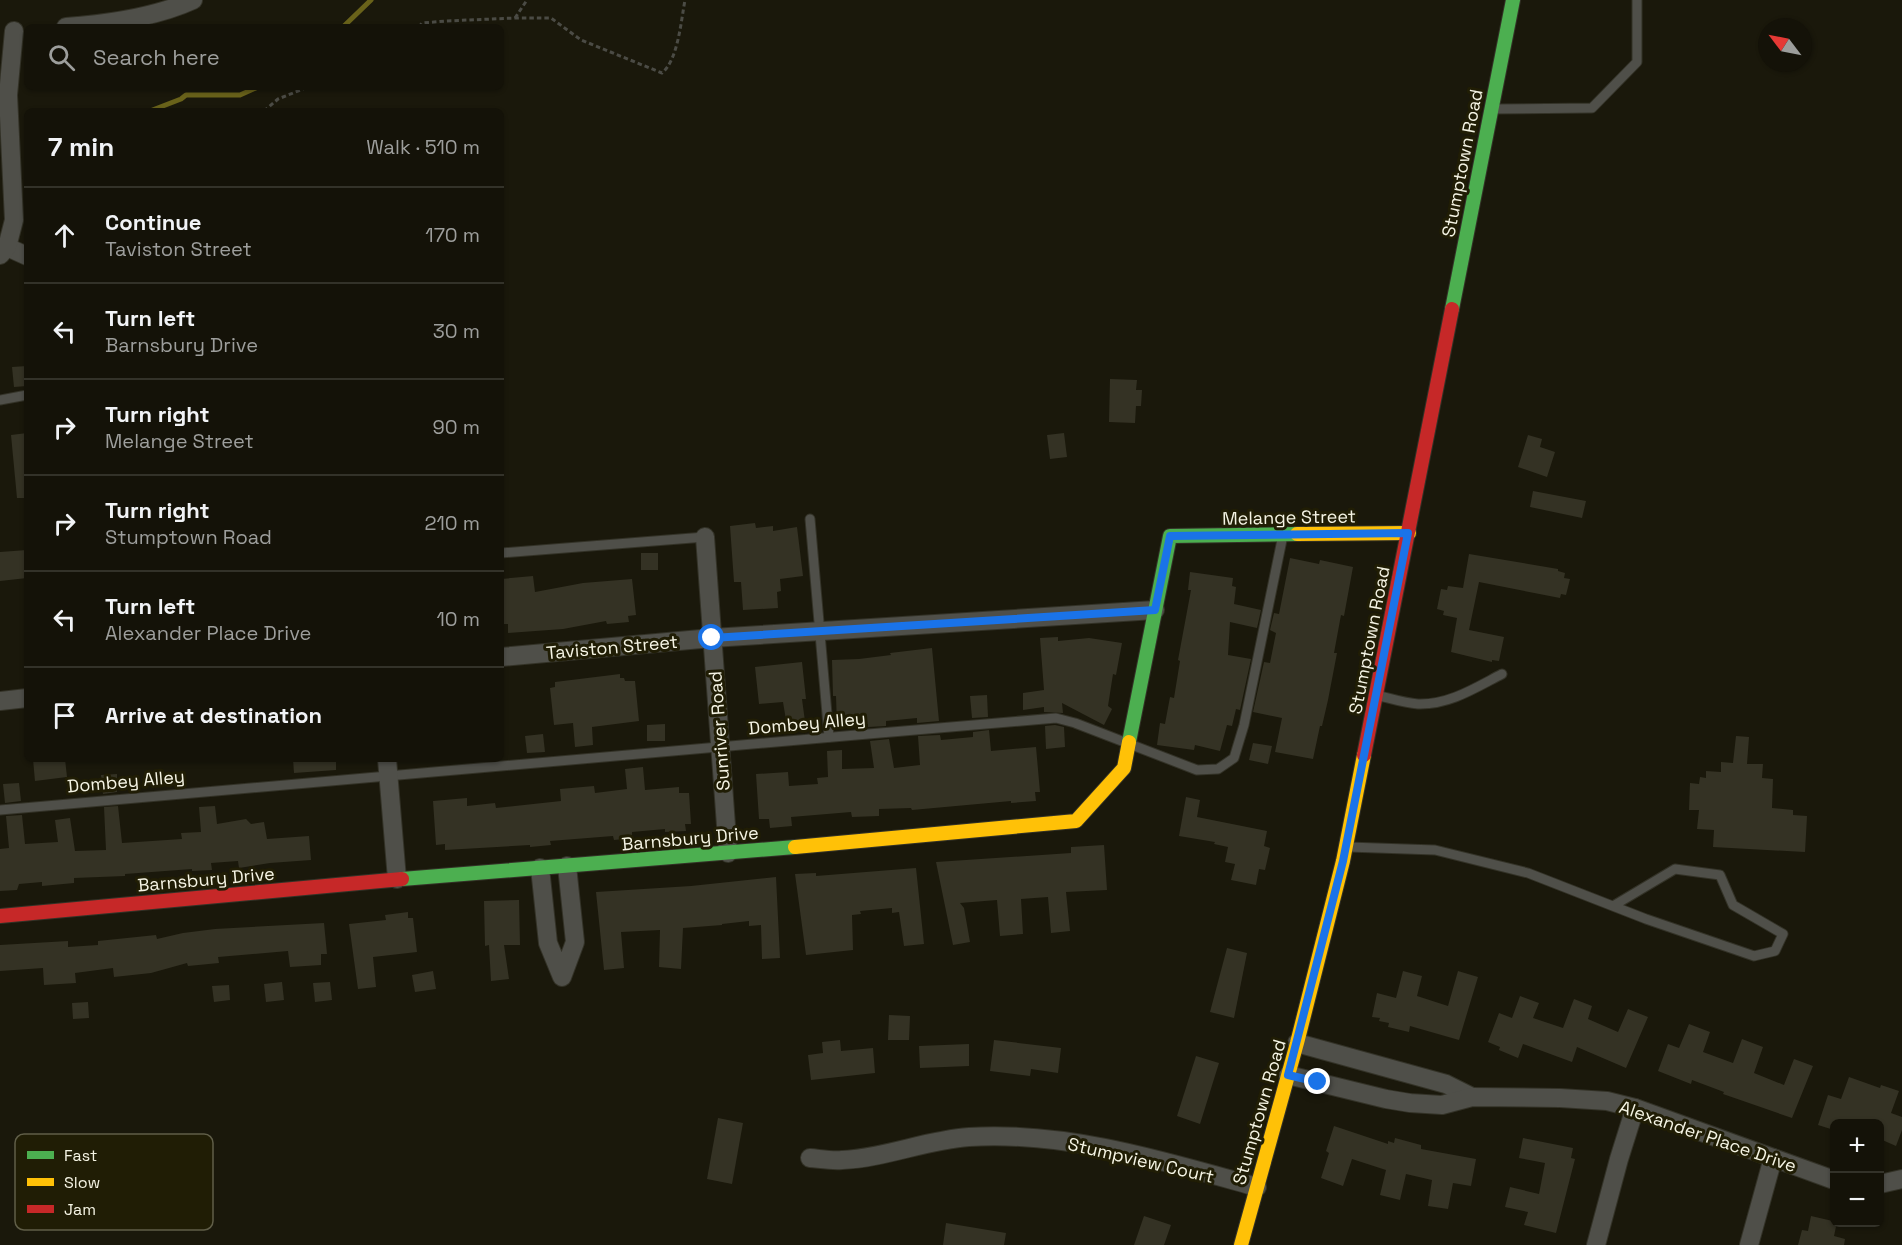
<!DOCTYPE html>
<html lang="en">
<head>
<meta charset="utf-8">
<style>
	:root { --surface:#141208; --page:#212016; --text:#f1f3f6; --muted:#9d9e9c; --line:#333229 }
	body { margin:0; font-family:"Space Grotesk",sans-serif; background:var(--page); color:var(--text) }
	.controls { position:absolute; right:18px; bottom:18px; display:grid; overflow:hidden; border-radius:9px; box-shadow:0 2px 4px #0004 }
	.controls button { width:54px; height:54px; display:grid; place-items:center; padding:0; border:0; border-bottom:2px solid var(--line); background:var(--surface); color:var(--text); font:30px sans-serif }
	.compass { position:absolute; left:1758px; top:18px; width:54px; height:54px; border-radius:50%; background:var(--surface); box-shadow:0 2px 4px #0004; rotate:302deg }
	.stop { position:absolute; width:18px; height:18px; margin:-14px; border:4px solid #1a73e8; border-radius:50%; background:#fff }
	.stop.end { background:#1a73e8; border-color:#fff; box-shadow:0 2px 6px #0008 }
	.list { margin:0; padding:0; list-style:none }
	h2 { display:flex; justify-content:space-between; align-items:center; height:78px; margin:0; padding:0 24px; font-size:26px }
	h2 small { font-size:20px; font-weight:400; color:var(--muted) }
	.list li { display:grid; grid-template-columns:39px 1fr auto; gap:18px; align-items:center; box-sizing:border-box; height:96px; padding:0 24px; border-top:2px solid var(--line) }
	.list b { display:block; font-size:22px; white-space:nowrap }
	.list p { margin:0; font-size:20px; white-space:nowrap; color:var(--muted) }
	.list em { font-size:20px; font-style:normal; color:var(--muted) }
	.icon { flex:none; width:33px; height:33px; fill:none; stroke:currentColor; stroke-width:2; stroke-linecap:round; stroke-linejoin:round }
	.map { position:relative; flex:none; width:1902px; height:1245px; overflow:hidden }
	.search { position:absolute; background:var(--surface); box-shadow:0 2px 4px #0004; left:24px; top:24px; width:480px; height:66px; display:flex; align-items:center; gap:15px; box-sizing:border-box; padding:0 21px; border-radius:9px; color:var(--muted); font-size:22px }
	.panel { position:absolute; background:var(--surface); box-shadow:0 2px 4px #0004; left:24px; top:108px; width:480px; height:654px; border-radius:9px }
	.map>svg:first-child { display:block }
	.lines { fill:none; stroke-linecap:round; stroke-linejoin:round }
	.stream { stroke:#69621a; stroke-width:5 }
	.building { fill:#343224 }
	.lane-casing { stroke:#333227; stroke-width:11 }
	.street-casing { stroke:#333227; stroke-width:20 }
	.fast-casing { stroke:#333227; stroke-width:16 }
	.slow-casing { stroke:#333227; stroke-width:16 }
	.jam-casing { stroke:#333227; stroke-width:16 }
	.path { stroke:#4b4b45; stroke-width:3; stroke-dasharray:4.5 3; stroke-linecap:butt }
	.lane { stroke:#4f4f49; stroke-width:9 }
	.street { stroke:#4f4f49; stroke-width:18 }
	.fast { stroke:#4caf50; stroke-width:14 }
	.slow { stroke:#ffc107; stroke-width:14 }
	.jam { stroke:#c62828; stroke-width:14 }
	.route { stroke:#1a73e8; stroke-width:8 }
	.labels { text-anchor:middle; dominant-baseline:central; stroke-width:6; stroke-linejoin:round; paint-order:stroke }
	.street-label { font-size:18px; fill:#f5f4e4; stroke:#201d05 }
	.key { fill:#201d05; stroke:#605e48; stroke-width:1.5 }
	.key-label { font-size:16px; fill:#f5f4e4 }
</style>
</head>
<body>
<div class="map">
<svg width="1902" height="1245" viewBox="0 0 1902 1245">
	<rect width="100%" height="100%" fill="#1a180b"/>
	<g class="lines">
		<g class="stream">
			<polyline points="343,27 371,0"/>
			<polyline points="150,111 181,99 186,95 240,95 258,87"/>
		</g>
	</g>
	<g class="building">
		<polygon points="27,366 27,386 14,387 12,367"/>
		<polygon points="1110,379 1137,380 1136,390 1142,390 1141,406 1136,406 1135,423 1109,422"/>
		<polygon points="27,433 27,498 17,498 11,435"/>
		<polygon points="1064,433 1067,457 1050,459 1047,435"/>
		<polygon points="1528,435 1542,439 1540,447 1555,452 1547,477 1518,467"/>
		<polygon points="1533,491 1586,501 1582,518 1530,507"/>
		<polygon points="755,523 756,528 773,526 773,531 797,527 803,576 780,579 781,591 777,592 778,608 743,610 741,582 734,582 730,526"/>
		<polygon points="27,550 27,578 0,581 0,552"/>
		<rect x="641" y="553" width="17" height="17"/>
		<polygon points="1469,554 1558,569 1558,571 1565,573 1564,578 1570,579 1566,595 1561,594 1560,598 1479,582 1469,630 1504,637 1499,661 1492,660 1492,662 1451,652 1457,618 1443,615 1444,611 1437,609 1441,589 1447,590 1448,586 1463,588"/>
		<polygon points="1290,558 1319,564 1320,560 1353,567 1344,616 1341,615 1334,653 1337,653 1328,700 1322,726 1320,726 1313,759 1275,752 1282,718 1253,712 1264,662 1270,663 1276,633 1270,630 1274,613 1279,614"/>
		<polygon points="1190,572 1233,578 1232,586 1236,587 1234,604 1261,610 1257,628 1230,622 1228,655 1251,659 1240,710 1236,709 1232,726 1227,725 1220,751 1195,745 1194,750 1157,745 1160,723 1165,724 1170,697 1174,698 1180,661 1178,660 1191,590 1188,590"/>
		<polygon points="533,576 535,592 583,583 632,579 636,615 628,616 629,622 607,624 606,621 563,629 508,633 508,624 503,624 501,579"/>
		<polygon points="1058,637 1058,641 1089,638 1122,643 1116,675 1113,674 1108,706 1112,709 1104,725 1062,703 1063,713 1044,712 1044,707 1023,710 1023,693 1044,690 1040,638"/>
		<polygon points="932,648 939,721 917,723 917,718 886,721 886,726 868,727 868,724 837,725 836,696 833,696 832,660 859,659 891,655 890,653"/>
		<polygon points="802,662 806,699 802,699 806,729 788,732 783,702 759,704 755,667"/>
		<polygon points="620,674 620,678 624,678 625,681 635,681 639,721 592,727 593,745 575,747 573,723 554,725 550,688 555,687 555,682"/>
		<polygon points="987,695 988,717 972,718 970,696"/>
		<polygon points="665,724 665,741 647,741 647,725"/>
		<polygon points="1055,725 1064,727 1065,747 1046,749 1045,726"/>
		<polygon points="989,730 991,751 1036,747 1040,792 1035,792 1036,801 1011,803 1011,801 912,810 911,808 879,809 879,816 852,817 851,812 791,817 792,826 770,828 769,819 759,819 756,774 788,772 789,786 818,784 817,778 828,777 827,751 842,750 842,769 874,768 870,741 889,739 894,768 920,765 918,736 940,735 941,740 973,737 973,732"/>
		<polygon points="543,734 545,752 527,753 525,736"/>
		<polygon points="1736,736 1749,737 1747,764 1763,764 1762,778 1773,779 1772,808 1793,810 1793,815 1807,816 1805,852 1713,847 1714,830 1697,829 1699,810 1689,810 1690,783 1699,784 1700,777 1706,778 1706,771 1721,772 1721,762 1733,763"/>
		<polygon points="1253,743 1272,746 1268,764 1249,760"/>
		<polygon points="33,759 65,759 67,777 35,781"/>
		<polygon points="293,759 336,759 336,770 294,773"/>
		<polygon points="643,767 645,790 679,787 679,793 689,793 691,824 685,824 686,831 665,832 665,829 632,832 632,838 614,840 613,836 550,841 551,845 530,847 530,845 445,850 445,844 436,845 433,801 467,798 467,806 495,803 496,808 561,801 560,789 594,786 595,793 627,789 625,769"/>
		<polygon points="117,774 117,792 103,794 101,775"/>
		<polygon points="19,783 21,801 5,803 3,784"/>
		<polygon points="1186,797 1200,800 1197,817 1267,831 1264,846 1270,848 1265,870 1259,869 1256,885 1231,880 1235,864 1225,862 1228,847 1214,844 1215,842 1179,836"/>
		<polygon points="118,806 122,843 182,839 181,833 201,832 199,807 215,806 217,824 246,819 251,824 264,822 267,839 309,836 311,860 270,863 239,868 238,861 211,863 212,870 192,871 192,869 125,874 125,876 74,878 74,883 42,886 42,882 19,884 17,890 0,891 0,849 9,848 6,816 22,815 25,844 58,842 55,820 70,818 75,851 106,850 104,807"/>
		<polygon points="1104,845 1107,890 1066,892 1070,931 1051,933 1048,897 1021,899 1023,934 1000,936 997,900 960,903 964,908 970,942 953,945 936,862 1071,853 1071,847"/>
		<polygon points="916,868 924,944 904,946 899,912 892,913 892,908 860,911 861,914 852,915 853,950 806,955 795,874 816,873 816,876"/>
		<polygon points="776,877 780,958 762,959 761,925 749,926 749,921 722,924 722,925 683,928 681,969 659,967 660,930 621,932 624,968 604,970 596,892 691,886"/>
		<polygon points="519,900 520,945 504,945 509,979 491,981 489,945 485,946 484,901"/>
		<polygon points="408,912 408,918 413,918 417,952 373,957 376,987 358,989 349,924 386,920 385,915"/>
		<polygon points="324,923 327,954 321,954 321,965 290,967 288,951 218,957 219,963 188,966 187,963 151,973 114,977 113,968 75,973 76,983 44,985 43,968 0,971 0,945 68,941 68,947 98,945 98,941 156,935 157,939 183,933 215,929"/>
		<polygon points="1227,948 1247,953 1234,1018 1210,1012"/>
		<polygon points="433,971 436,989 415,992 412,975"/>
		<polygon points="1403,971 1422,976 1417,996 1448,1006 1458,971 1478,977 1459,1040 1410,1026 1409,1032 1388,1027 1389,1023 1379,1021 1380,1018 1372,1017 1377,993 1396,998"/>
		<polygon points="282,982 284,1000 266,1002 264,984"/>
		<polygon points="330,982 332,1000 315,1002 313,983"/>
		<polygon points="229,985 230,1000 214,1002 212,986"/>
		<polygon points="1520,996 1539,1003 1533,1018 1563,1028 1574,999 1592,1006 1588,1019 1618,1032 1628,1009 1648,1017 1626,1068 1577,1047 1572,1062 1523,1044 1518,1058 1499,1050 1500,1047 1488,1042 1499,1013 1512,1018"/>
		<polygon points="88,1002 89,1018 73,1019 72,1003"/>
		<polygon points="889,1015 910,1016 909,1040 888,1040"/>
		<polygon points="1689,1024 1710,1032 1703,1052 1733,1063 1742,1039 1763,1047 1754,1073 1784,1085 1794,1059 1813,1066 1792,1118 1723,1094 1724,1092 1692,1080 1691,1084 1658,1071 1668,1044 1679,1048"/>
		<polygon points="840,1040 841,1051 873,1048 875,1073 811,1080 808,1055 823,1053 822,1042"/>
		<polygon points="994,1040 1061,1048 1058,1073 1031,1069 1030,1076 990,1071"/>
		<polygon points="969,1044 969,1066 920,1068 919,1046"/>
		<polygon points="1196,1056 1219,1063 1200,1124 1177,1116"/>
		<polygon points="1849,1077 1880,1088 1881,1085 1899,1091 1891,1113 1902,1117 1902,1130 1896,1146 1880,1139 1880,1124 1834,1124 1834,1130 1818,1125 1828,1095 1841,1099"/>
		<polygon points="718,1118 743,1123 732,1184 707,1179"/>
		<polygon points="1334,1126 1388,1144 1388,1141 1394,1143 1395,1138 1421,1145 1421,1149 1476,1159 1471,1186 1453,1183 1448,1209 1428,1206 1432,1180 1406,1174 1400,1200 1380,1195 1386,1170 1352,1159 1343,1186 1321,1178 1329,1153 1326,1151"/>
		<polygon points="1523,1138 1573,1148 1571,1158 1575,1159 1556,1233 1524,1225 1528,1212 1505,1207 1510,1187 1539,1194 1545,1163 1519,1158"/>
		<polygon points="1144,1216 1171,1225 1164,1245 1134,1245"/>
		<polygon points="1811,1216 1837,1222 1834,1236 1845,1239 1844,1245 1798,1245 1802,1230 1808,1231"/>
		<polygon points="946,1223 1006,1233 1004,1245 943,1245"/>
	</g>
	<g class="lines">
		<g class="lane-casing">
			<g id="lane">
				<polyline points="1493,109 1592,108 1637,62 1637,0"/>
				<polyline points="0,400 27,395"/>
				<polyline points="810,519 829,737"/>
				<polyline points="501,553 705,537"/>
				<path d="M1376,695C1389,698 1404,703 1418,704C1449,705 1475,688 1502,674"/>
				<path d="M0,810C352,777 704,748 1056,718L1075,723L1197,770L1218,769L1234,758L1244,725L1283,535"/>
				<polyline points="1348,847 1435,850 1528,873 1646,919 1754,956 1775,951 1783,934 1733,905 1720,875 1675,869 1613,906"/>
			</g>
		</g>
		<g class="street-casing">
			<g id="street">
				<path d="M66,27C107,24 156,17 193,0"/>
				<polyline points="7,247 27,256"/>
				<polyline points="0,255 7,247 14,220 8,95 14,31"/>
				<polyline points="705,537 728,853"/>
				<polyline points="501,657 712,638 1155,610"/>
				<polyline points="0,701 27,698"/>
				<polyline points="387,759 397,879"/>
				<polyline points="540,868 548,943 562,977 575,942 567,866"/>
				<polyline points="1297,1043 1446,1084 1472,1097"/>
				<polyline points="1288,1075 1386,1099 1410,1103 1442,1105 1472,1097 1560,1098 1607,1101 1635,1108 1834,1180"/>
				<path d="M810,1158C821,1159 832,1161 842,1160C885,1158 926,1140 969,1137C1067,1131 1164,1161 1257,1187"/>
				<polyline points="1880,1184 1902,1179"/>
				<polyline points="1596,1245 1619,1159 1635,1108"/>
				<polyline points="1749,1245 1773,1158"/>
			</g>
		</g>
		<g class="fast-casing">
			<g id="fast">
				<polyline points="1452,309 1513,0"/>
				<polyline points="1129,742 1170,536 1297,534"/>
				<polyline points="402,879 795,847"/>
			</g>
		</g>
		<g class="slow-casing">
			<g id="slow">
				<polyline points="1297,534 1409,533"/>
				<polyline points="795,847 1076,821 1124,768 1129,742"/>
				<polyline points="1241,1245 1297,1043 1343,861 1364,755"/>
			</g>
		</g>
		<g class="jam-casing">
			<g id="jam">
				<polyline points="1364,755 1452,309"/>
				<polyline points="0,916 402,879"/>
			</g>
		</g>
		<g class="path">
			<polyline points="515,18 527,0"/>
			<path d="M419,27L422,23L446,21L515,18H551L581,40L662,73C678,60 681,21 685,0"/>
			<polyline points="264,111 278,99 308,87"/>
		</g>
		<use href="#lane" class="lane"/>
		<use href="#street" class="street"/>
		<use href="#fast" class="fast"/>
		<use href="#slow" class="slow"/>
		<use href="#jam" class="jam"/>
	</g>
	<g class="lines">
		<polyline class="route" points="712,638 1155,610 1170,536 1408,533 1343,861 1288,1075 1318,1082"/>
	</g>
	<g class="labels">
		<g class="street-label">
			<text transform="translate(1462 163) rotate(-79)">Stumptown Road</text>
			<text transform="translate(1289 517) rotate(-1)">Melange Street</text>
			<text transform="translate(1369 640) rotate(-79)">Stumptown Road</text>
			<text transform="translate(612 647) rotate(-5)">Taviston Street</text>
			<text transform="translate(807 723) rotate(-5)">Dombey Alley</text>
			<text transform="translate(719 731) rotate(-94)">Sunriver Road</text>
			<text transform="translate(126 781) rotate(-5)">Dombey Alley</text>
			<text transform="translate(690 838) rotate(-5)">Barnsbury Drive</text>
			<text transform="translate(206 879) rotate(-5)">Barnsbury Drive</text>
			<text transform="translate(1259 1112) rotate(-74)">Stumptown Road</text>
			<text transform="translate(1708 1136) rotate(19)">Alexander Place Drive</text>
			<text transform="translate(1141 1160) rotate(13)">Stumpview Court</text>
		</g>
	</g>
	<rect x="15" y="1134" width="198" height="96" rx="9" class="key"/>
	<rect x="27" y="1151" width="27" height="8" fill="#4caf50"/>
	<rect x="27" y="1178" width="27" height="8" fill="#ffc107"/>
	<rect x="27" y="1205" width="27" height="8" fill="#c62828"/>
	<g class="key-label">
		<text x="64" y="1161">Fast</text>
		<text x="64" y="1188">Slow</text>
		<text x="64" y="1215">Jam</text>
	</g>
</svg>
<div class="controls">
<button>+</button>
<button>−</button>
</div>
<svg class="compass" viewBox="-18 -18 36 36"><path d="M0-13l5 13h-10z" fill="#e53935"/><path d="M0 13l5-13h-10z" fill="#9d9e9c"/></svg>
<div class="stop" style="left:712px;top:638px"></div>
<div class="stop end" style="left:1318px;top:1082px"></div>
<div class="search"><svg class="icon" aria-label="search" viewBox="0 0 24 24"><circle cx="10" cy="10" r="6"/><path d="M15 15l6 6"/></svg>Search here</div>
<section class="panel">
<h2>7 min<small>Walk · 510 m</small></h2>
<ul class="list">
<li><svg class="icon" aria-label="ahead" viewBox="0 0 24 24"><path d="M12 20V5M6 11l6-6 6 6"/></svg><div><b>Continue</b><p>Taviston Street</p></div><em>170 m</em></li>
<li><svg class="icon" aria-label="left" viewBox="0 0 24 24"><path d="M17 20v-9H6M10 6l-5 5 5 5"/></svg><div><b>Turn left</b><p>Barnsbury Drive</p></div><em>30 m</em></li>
<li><svg class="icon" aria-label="right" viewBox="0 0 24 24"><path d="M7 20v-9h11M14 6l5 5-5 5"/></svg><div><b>Turn right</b><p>Melange Street</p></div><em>90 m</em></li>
<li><svg class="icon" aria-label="right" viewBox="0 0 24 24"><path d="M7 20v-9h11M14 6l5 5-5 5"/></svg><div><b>Turn right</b><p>Stumptown Road</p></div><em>210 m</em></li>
<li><svg class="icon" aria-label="left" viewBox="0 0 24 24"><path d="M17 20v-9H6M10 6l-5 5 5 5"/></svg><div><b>Turn left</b><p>Alexander Place Drive</p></div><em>10 m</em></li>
<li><svg class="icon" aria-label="arrive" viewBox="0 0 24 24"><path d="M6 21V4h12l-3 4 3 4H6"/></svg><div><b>Arrive at destination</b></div></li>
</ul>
</section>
</div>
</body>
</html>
